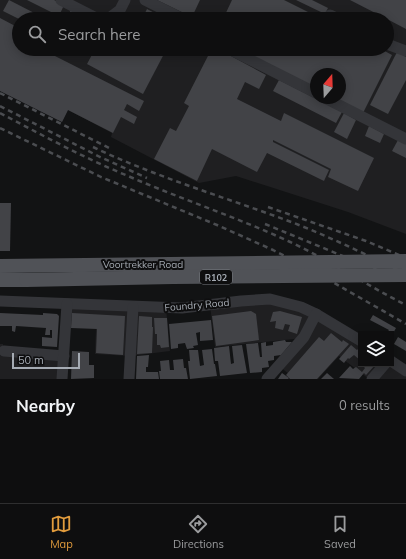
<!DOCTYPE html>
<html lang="en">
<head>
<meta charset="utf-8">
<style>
	:root { --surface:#0e0e0f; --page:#1c1c1d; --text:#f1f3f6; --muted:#9b9c9e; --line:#2e2e2f; --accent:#e29c3d }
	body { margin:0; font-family:Mulish,sans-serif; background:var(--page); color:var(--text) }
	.controls { position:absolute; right:12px; bottom:12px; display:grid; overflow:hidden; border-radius:0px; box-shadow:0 2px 10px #0003 }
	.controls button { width:36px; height:36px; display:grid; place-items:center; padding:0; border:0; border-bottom:1px solid var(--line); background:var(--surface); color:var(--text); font:20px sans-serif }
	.compass { position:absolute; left:310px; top:68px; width:36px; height:36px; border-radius:50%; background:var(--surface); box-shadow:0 2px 10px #0003; rotate:19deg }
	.scale { position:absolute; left:12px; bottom:10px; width:68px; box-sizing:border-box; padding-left:4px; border:2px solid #a5abb3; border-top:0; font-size:11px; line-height:14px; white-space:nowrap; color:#a5abb3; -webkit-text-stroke:3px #0e0e0f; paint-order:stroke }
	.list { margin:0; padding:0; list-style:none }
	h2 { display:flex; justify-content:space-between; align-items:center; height:52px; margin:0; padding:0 16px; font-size:17px }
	h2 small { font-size:13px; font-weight:400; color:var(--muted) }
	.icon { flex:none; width:22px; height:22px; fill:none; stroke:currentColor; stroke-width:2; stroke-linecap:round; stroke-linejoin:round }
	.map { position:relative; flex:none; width:406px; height:379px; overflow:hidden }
	.search { position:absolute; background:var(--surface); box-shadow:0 2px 10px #0003; left:12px; right:12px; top:12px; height:44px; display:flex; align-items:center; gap:10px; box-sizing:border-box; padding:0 14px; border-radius:22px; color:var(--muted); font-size:15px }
	.sheet { height:124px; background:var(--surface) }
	nav { display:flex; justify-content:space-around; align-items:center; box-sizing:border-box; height:56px; border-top:1px solid var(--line); background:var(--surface); font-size:11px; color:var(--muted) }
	nav a { display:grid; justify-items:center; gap:2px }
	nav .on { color:var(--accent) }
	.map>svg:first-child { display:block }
	.built { fill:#1f1f21; fill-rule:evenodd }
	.building { fill:#424347 }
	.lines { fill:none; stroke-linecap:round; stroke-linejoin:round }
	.minor { stroke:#343539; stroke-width:11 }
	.major { stroke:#505257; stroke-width:14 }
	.rail { stroke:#4b4d51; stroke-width:2.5; stroke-dasharray:5 4; stroke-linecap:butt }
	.major-bridge { stroke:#505257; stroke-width:14 }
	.labels { text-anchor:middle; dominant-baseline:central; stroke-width:4; stroke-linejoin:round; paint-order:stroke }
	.shield { fill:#0e0e0f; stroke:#787c82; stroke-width:1 }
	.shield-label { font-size:9px; font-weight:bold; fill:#a5abb3 }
	.street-label { font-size:10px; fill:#a5abb3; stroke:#0e0e0f }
</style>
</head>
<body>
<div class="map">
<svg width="406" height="379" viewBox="0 0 406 379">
	<rect width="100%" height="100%" fill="#121314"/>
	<g class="built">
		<path d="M0,0H406V234L348,212L236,176L199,183L111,137L112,133L68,110L62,122L0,91ZM19,19H387V49H19ZM316,74H340V98H316Z"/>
		<polygon points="285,302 361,341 361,364 391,364 406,371 406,379 369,379 339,356 318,379 295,379 279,366 304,338 215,347 210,305"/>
		<polygon points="67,304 166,308 170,351 131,356 95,354 96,328 65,326"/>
		<polygon points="0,344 3,344 4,351 64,356 62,379 0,379"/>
	</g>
	<g class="building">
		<polygon points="9,0 46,19 19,19 3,11"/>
		<polygon points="27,0 54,0 64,5 59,16"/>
		<polygon points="157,0 200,0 192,17"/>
		<polygon points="232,0 284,0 322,19 223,19"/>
		<polygon points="296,0 312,0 328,8 325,14"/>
		<polygon points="350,0 406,0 406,29 387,19"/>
		<polygon points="147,9 166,19 142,19"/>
		<polygon points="71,10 89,19 68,19 66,18"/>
		<polygon points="0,18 19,28 19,49 55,49 53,55 144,101 139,111 127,104 124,110 137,117 134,124 121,117 113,133 68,110 62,122 0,91"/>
		<polygon points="64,49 81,49 77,56"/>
		<polygon points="95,49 160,49 165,52 143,94 87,64"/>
		<polygon points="218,49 266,75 259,89 245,82 237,99 281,121 284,113 374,158 358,191 328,177 331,169 273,140 273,142 329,170 324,181 267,153 257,172 212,149 197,181 154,159 170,128 176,131 189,106 184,103 211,50 216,53"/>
		<polygon points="237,49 381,49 392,55 363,113 334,98 340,98 340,74 316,74 316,89"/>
		<polygon points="397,52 406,57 406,80 388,114 370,105"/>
		<polygon points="279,80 342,112 336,123 273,91"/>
		<polygon points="344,113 356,120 347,139 334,132"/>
		<polygon points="369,126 384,134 380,143 365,136"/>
		<polygon points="398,140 406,144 406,158 392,151"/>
		<polygon points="0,203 11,203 10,251 0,251"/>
		<polygon points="251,311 256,314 259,340 216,346 212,316"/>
		<polygon points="280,311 302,317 297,334 288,331 290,325 285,324 283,330 275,328 276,321 270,322 273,312"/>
		<polygon points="0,313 43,315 43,313 57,314 59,316 57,347 42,346 42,337 52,338 52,330 50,330 50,335 45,335 46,328 16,326 15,332 12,331 12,326 0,326"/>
		<polygon points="72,313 125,316 123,355 96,353 97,329 71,328"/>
		<polygon points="373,315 396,328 391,337 391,334 386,334 389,330 370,320"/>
		<polygon points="139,316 152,317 152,327 153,327 152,353 137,354"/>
		<polygon points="154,318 167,318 169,347 161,348 160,345 157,345 157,334 155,334"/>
		<polygon points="211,320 213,340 200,341 200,332 196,333 198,345 193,346 194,348 187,349 185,343 178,344 178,348 171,349 169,324"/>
		<polygon points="331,333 342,342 343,340 349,344 317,379 290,379 286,375 319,337 324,341"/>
		<polygon points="398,337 406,342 406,351 394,344"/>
		<polygon points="285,340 286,342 292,342 281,355 274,356 274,360 268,361 269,367 262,368 262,372 250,373 246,344 258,343 260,357 262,357 261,343 266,342 266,346 273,345 273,342"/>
		<polygon points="242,345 247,373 220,376 218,361 215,361 214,348 229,346 231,364 234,363 232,346"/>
		<polygon points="351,345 357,350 359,348 361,350 361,361 354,355 349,359 348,358 344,363 339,359"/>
		<polygon points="212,349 214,364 215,364 217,376 190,379 188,361 190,361 189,350 198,350 200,366 204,365 202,350"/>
		<polygon points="72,351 89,352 89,365 94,365 94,378 71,379"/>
		<polygon points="149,355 148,367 146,367 146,372 158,372 159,379 136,379 137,356"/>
		<polygon points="183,359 184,368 186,368 188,379 160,379 159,371 161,371 160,361 169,360 170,370 174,370 173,360"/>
		<polygon points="364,364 376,364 366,375 364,373 359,379 339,378 350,366 353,369 356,367 362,372 365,368 363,366"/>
		<polygon points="282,373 289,378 288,379 278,379"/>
		<polygon points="327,373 334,379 321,379"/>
	</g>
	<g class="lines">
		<g class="minor">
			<polyline points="61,0 98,19"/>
			<polyline points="145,0 183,19"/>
			<polyline points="330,15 338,19"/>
			<polyline points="108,19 120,10 125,0"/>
			<polyline points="387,44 406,51"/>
			<polyline points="229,49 316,93"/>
			<polyline points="325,98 406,139"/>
			<polyline points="0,301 182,308 241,301 270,299 301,307 316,314 361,341"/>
			<polyline points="4,351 64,356"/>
			<polyline points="391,361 406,371"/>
			<polyline points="62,379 67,304"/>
			<polyline points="129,379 133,307"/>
			<polyline points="267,379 304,337 316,314"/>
			<polyline points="372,379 385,364"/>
		</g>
		<g class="major">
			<polyline points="0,266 170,264"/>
			<polyline points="0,280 26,280"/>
		</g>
		<g class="rail">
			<polyline points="0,93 111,149"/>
			<polyline points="0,106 100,157 147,178"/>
			<path d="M0,113C42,135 84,158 128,176C181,199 236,217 288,241C329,260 366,285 406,305"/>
			<polyline points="0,128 101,177 217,225 273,250 308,268 406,324"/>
			<path d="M93,147C152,175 214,194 275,216C320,232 363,253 406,274"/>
			<polyline points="268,207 366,241 406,258"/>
			<polyline points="265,224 406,282"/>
		</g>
		<g class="major-bridge">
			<polyline points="170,264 406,261"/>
			<polyline points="26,280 173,277 406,275"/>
		</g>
	</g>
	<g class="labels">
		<rect class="shield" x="200" y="270" width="32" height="14" rx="3"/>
		<g class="shield-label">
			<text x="216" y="277">R102</text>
		</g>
		<g class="street-label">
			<text x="143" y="264">Voortrekker Road</text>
			<text transform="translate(197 305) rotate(-5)">Foundry Road</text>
		</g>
	</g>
</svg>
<div class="controls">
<button><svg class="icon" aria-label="layers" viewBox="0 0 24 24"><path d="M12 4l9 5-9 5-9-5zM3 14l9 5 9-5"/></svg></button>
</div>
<svg class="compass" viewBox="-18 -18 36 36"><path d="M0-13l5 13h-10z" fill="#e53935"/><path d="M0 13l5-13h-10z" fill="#9b9c9e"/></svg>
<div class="scale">50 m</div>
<div class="search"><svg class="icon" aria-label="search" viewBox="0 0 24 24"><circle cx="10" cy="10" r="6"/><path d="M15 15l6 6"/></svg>Search here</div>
</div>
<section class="sheet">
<h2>Nearby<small>0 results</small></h2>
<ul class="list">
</ul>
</section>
<nav>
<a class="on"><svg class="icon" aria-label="map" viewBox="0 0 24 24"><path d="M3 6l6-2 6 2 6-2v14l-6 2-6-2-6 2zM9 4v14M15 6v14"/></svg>Map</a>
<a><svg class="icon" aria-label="directions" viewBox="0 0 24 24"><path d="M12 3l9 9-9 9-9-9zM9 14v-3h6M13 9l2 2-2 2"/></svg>Directions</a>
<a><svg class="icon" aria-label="saved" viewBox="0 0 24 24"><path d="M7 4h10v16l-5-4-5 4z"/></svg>Saved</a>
</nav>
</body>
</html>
